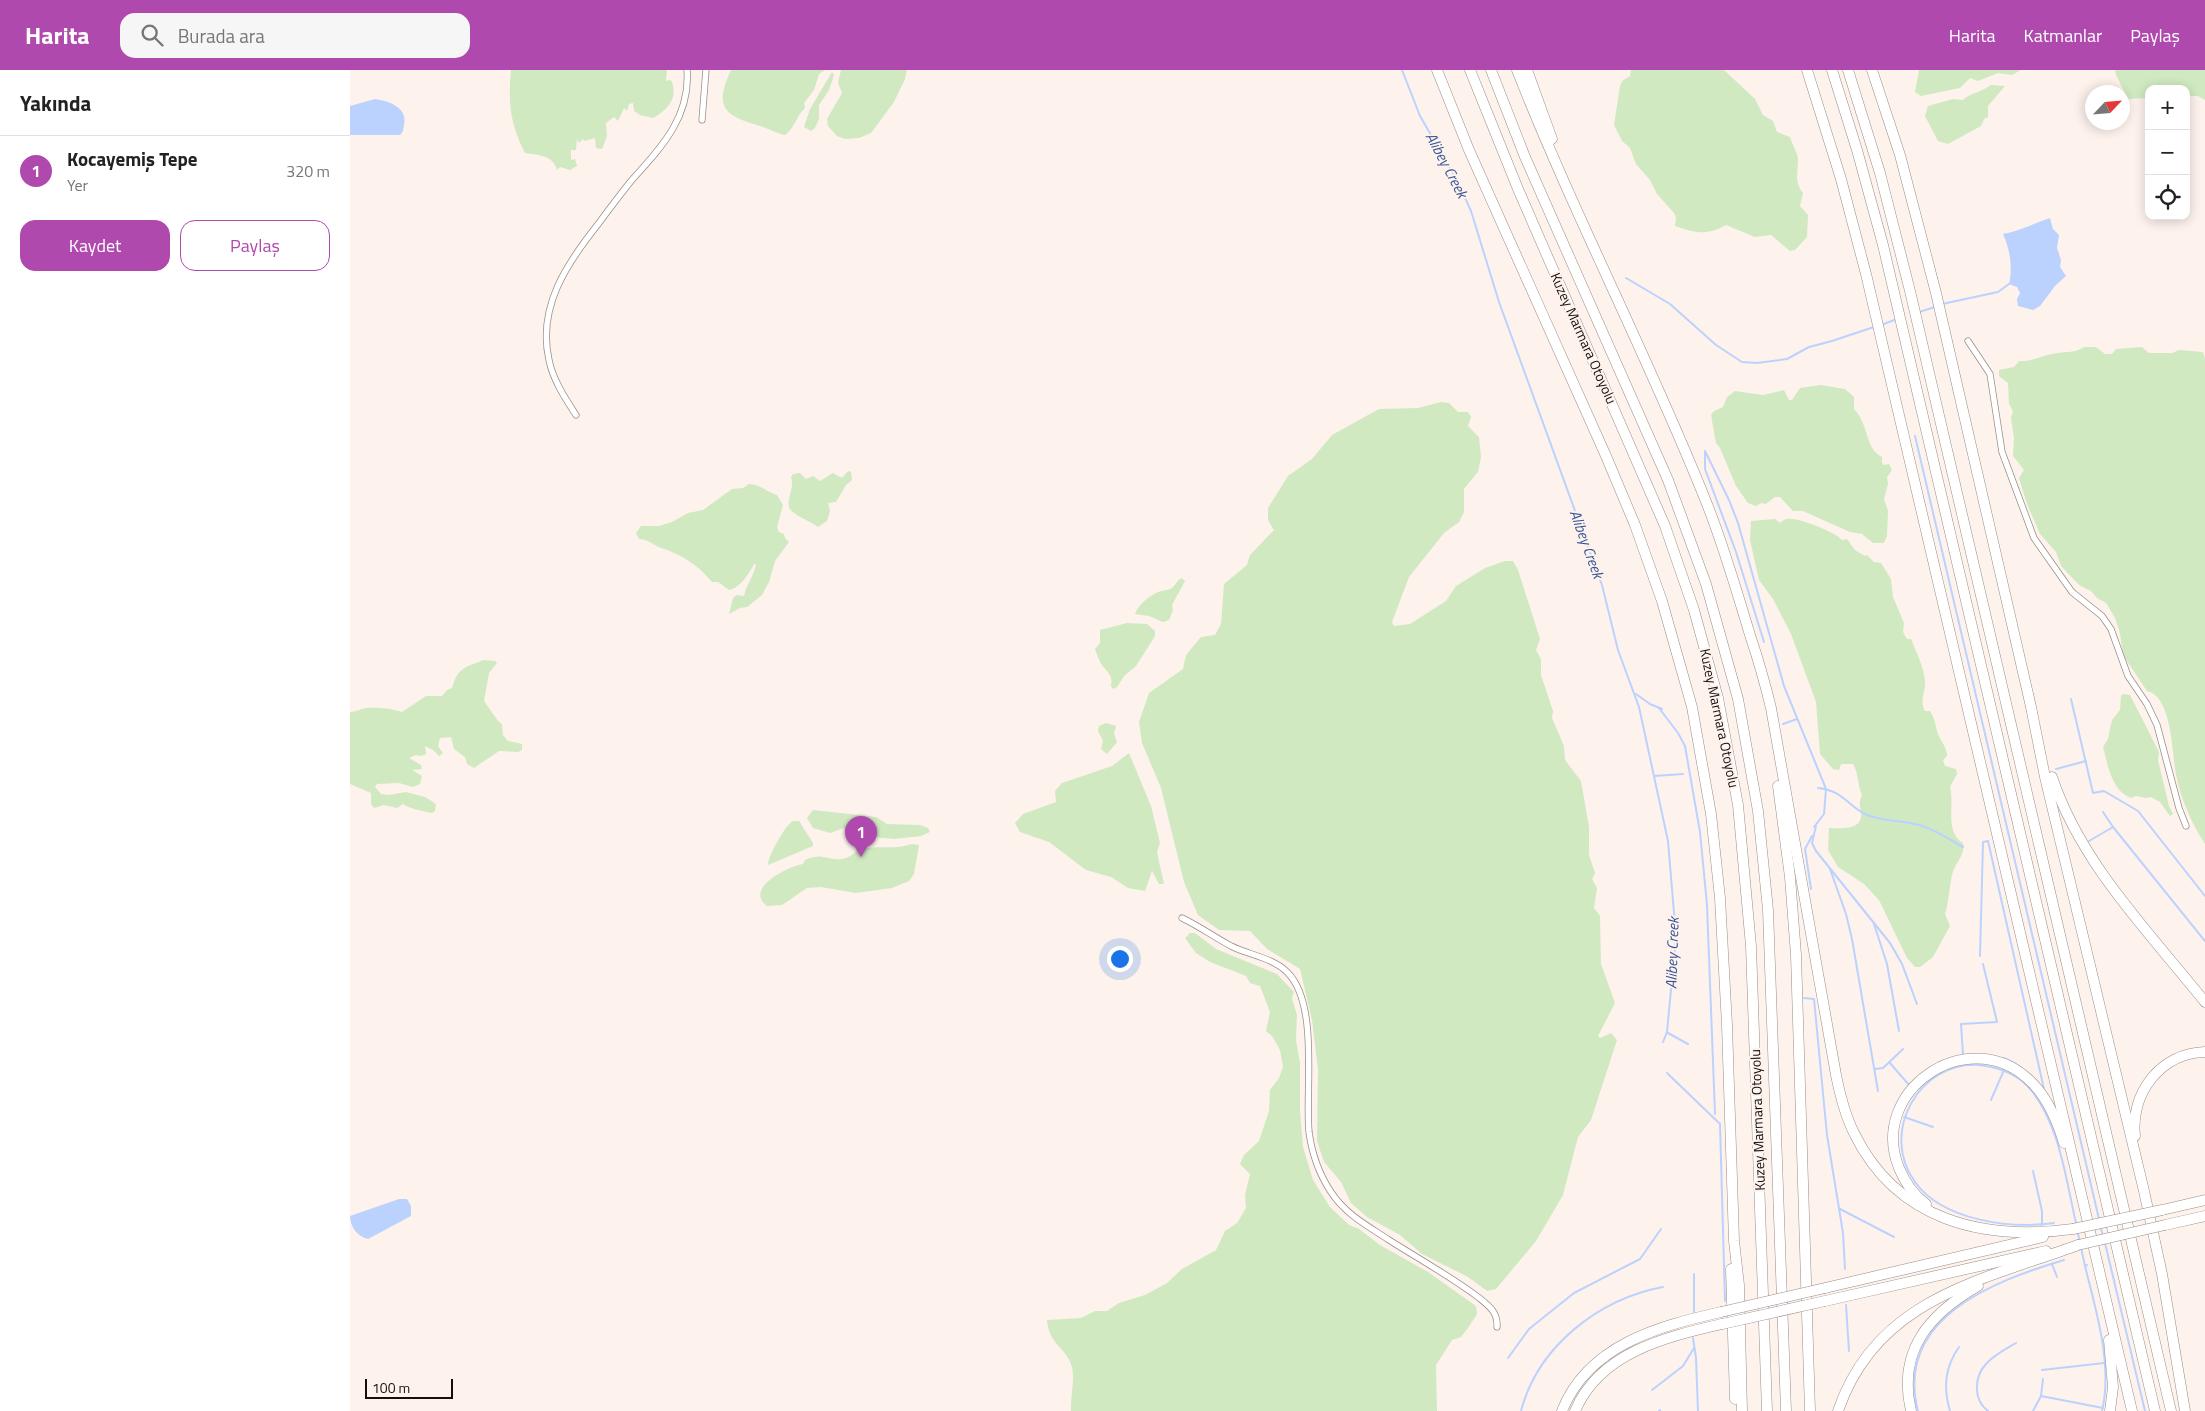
<!DOCTYPE html>
<html lang="tr">
<head>
<meta charset="utf-8">
<style>
	:root { --surface:#fff; --page:#f6f6f6; --text:#222; --muted:#767676; --line:#e0e0e0; --accent:#b049ad }
	body { margin:0; font-family:"Titillium Web",sans-serif; background:var(--page); color:var(--text) }
	.controls { position:absolute; right:15px; top:15px; display:grid; overflow:hidden; border-radius:10px; box-shadow:0 2px 12px #0003 }
	.controls button { width:45px; height:45px; display:grid; place-items:center; padding:0; border:0; border-bottom:1px solid var(--line); background:var(--surface); color:var(--text); font:25px sans-serif }
	.compass { position:absolute; left:1735px; top:15px; width:45px; height:45px; border-radius:50%; background:var(--surface); box-shadow:0 2px 12px #0003; rotate:64deg }
	.scale { position:absolute; left:15px; bottom:12px; width:88px; box-sizing:border-box; padding-left:5px; border:2px solid #120f0d; border-top:0; font-size:14px; line-height:18px; white-space:nowrap; color:#120f0d; -webkit-text-stroke:4px #fef2ed; paint-order:stroke }
	.you { position:absolute; left:769px; top:888px; width:18px; height:18px; margin:-12px; border:4px solid #fff; border-radius:50%; background:#1a73e8; box-shadow:0 0 0 8px #1a73e833 }
	.badge { display:grid; place-items:center; width:32px; height:32px; border-radius:50%; background:var(--accent); color:#fff; font-size:16px; font-weight:700 }
	.pin { position:absolute; translate:-50% -41px; filter:drop-shadow(0 1px 2px #0008) }
	.pin::after { content:''; position:absolute; top:26px; width:18px; height:15px; background:inherit; clip-path:polygon(0 0,100% 0,50% 100%) }
	.list { margin:0; padding:0; list-style:none }
	h2 { display:flex; justify-content:space-between; align-items:center; height:65px; margin:0; padding:0 20px; font-size:21px }
	h2 small { font-size:16px; font-weight:400; color:var(--muted) }
	.list li { display:grid; grid-template-columns:32px 1fr auto; gap:15px; align-items:center; box-sizing:border-box; height:70px; padding:0 20px; border-top:1px solid var(--line) }
	.list b { display:block; font-size:19px; white-space:nowrap }
	.list p { margin:0; font-size:16px; white-space:nowrap; color:var(--muted) }
	.list em { font-size:16px; font-style:normal; color:var(--muted) }
	.actions { display:flex; gap:10px; padding:15px 20px }
	.actions a { flex:1; padding:11px 0; border:1px solid var(--accent); border-radius:15px; text-align:center; font-size:18px; color:var(--accent) }
	.actions .main { background:var(--accent); color:#fff }
	.icon { flex:none; width:28px; height:28px; fill:none; stroke:currentColor; stroke-width:2; stroke-linecap:round; stroke-linejoin:round }
	.map { position:relative; flex:none; width:1855px; height:1341px; overflow:hidden }
	header { display:flex; align-items:center; gap:30px; box-sizing:border-box; height:70px; padding:0 25px; background:var(--accent); color:#fff }
	header strong { font-size:24px }
	nav { display:flex; gap:28px; margin-inline-start:auto; font-size:18px }
	.search { width:350px; height:45px; background:var(--page); display:flex; align-items:center; gap:12px; box-sizing:border-box; padding:0 18px; border-radius:15px; color:var(--muted); font-size:19px }
	main { display:flex }
	aside { flex:1; background:var(--surface) }
	.map>svg:first-child { display:block }
	.green { fill:#d0e9c1 }
	.water { fill:#bcd2fe }
	.lines { fill:none; stroke-linecap:round; stroke-linejoin:round }
	.stream { stroke:#bcd2fe; stroke-width:2 }
	.street-casing { stroke:#988d88; stroke-width:7 }
	.highway-casing { stroke:#988d88; stroke-width:11 }
	.street { stroke:#fff; stroke-width:5.5 }
	.highway { stroke:#fff; stroke-width:10 }
	.highway-bridge-casing { stroke:#988d88; stroke-width:11; stroke-linecap:butt }
	.highway-bridge { stroke:#fff; stroke-width:10 }
	.labels { text-anchor:middle; dominant-baseline:central; stroke-width:4; stroke-linejoin:round; paint-order:stroke }
	.street-label { font-size:14px; fill:#120f0d; stroke:#fef2ed }
	.water-label { font-size:15px; font-style:italic; fill:#355495; stroke:#fef2ed }
</style>
</head>
<body>
<header>
<strong>Harita</strong>
<div class="search"><svg class="icon" aria-label="search" viewBox="0 0 24 24"><circle cx="10" cy="10" r="6"/><path d="M15 15l6 6"/></svg>Burada ara</div>
<nav><a>Harita</a><a>Katmanlar</a><a>Paylaş</a></nav>
</header>
<main>
<aside>
<h2>Yakında<small></small></h2>
<ul class="list">
<li><span class="badge">1</span><div><b>Kocayemiş Tepe</b><p>Yer</p></div><em>320 m</em></li>
</ul>
<div class="actions"><a class="main">Kaydet</a><a>Paylaş</a></div>
</aside>
<div class="map">
<svg width="1855" height="1341" viewBox="0 0 1855 1341">
	<rect width="100%" height="100%" fill="#fef2ed"/>
	<g class="green">
		<path d="M161,0H317L316,11L321,10C329,27 318,40 303,48L290,45L284,41L283,33L279,34L277,41L274,38L268,51L264,47L256,53L257,66L252,79L246,78L245,68L235,71L232,69L231,72H228L227,68L226,80H221V90L225,89L227,96L220,100L210,97L207,100C203,85 188,85 175,83C160,53 158,33 161,0Z"/>
		<path d="M381,0H475L469,4L464,20L454,33L455,38C446,46 445,58 435,65C427,64 420,59 413,57C375,46 363,39 381,0Z"/>
		<polygon points="491,0 557,0 555,9 544,32 521,63 509,68 495,69 487,66 478,56 477,49 492,23 488,13"/>
		<path d="M1281,0H1374L1405,29L1413,45L1423,51L1427,62L1440,67C1442,74 1448,84 1448,89C1448,102 1444,112 1453,123L1450,136L1458,145L1457,167L1445,180L1440,181L1421,165L1405,167L1376,155C1357,166 1345,163 1325,156L1326,148L1324,143L1307,124L1300,110L1286,94L1280,78L1272,71L1264,55L1270,16L1272,11L1280,6Z"/>
		<polygon points="1569,0 1671,0 1662,5 1648,3 1628,11 1620,8 1610,18 1571,26 1565,22"/>
		<polygon points="1765,0 1855,0 1855,30 1848,26 1836,26 1836,19 1799,19 1799,28 1778,29 1766,5"/>
		<polygon points="482,2 484,5 479,20 469,35 469,49 465,58 461,61 454,57 460,39"/>
		<path d="M1641,15L1655,16L1638,36V47L1634,49L1631,56L1598,74L1588,71L1575,46L1578,36L1603,29L1613,30C1622,22 1632,22 1641,15Z"/>
		<path d="M1734,277H1746L1755,284H1762L1766,279L1792,277L1799,283H1822L1829,280L1853,282L1855,289V774C1842,754 1830,728 1826,704C1822,684 1822,626 1797,621L1773,585L1770,563L1765,548L1756,533L1747,528L1741,521L1729,515L1711,496L1706,482L1690,464L1677,434L1669,408L1674,400L1663,386L1664,368L1661,348L1663,341L1659,334L1658,313L1649,306V300L1664,297L1669,291C1682,292 1690,286 1702,284C1714,281 1723,284 1734,277Z"/>
		<path d="M1471,315L1495,319L1504,327V339C1519,354 1515,379 1532,387V393L1534,395L1539,394L1542,400L1537,407L1538,414L1534,429L1538,441L1537,466L1534,473H1523L1512,464L1500,462L1453,441H1443L1430,427H1425L1416,434L1411,433L1406,436L1398,433L1386,416L1370,378L1366,373L1361,345L1364,341L1373,337L1377,327L1385,321L1413,325L1434,320L1439,330H1442L1450,318Z"/>
		<polygon points="1091,332 1099,333 1108,342 1118,342 1121,347 1118,356 1129,367 1131,387 1128,402 1114,419 1114,442 1109,452 1094,463 1059,507 1042,552 1044,556 1060,554 1096,531 1106,516 1135,498 1155,491 1163,491 1168,500 1190,569 1186,580 1191,589 1191,605 1203,641 1202,648 1214,676 1215,690 1231,711 1239,757 1239,785 1245,803 1242,809 1247,818 1244,838 1250,846 1251,894 1265,933 1248,966 1250,968 1261,963 1267,970 1241,1050 1228,1067 1213,1125 1186,1171 1146,1219 1137,1221 1118,1207 1072,1184 1050,1165 1017,1147 1001,1133 991,1112 974,1092 967,1071 968,1000 962,950 950,899 917,879 900,861 869,860 848,845 834,812 811,718 792,673 789,652 799,623 833,599 836,585 851,567 865,565 871,554 874,514 897,495 900,485 924,460 918,450 918,438 938,406 962,389 982,365 1029,339 1068,338"/>
		<path d="M498,401L501,402L502,410L496,415L486,432L478,433L480,441L477,451L468,457C460,451 452,449 444,443C431,434 446,421 441,407L443,404L450,403L456,409L463,406L470,411L483,403L492,408Z"/>
		<path d="M399,414C410,414 417,422 427,425L433,435L427,457L429,462L434,464L435,468L439,472L425,491L419,512L412,525L397,537L390,538L379,544L383,528L387,525L394,526C396,515 404,506 406,494H404C399,504 390,518 379,520L368,512H362C348,495 331,484 311,478C303,475 298,469 289,469L286,463L291,456H309L322,452L338,443L353,440L382,419L393,418Z"/>
		<path d="M1425,449L1430,453C1432,451 1435,449 1437,449C1448,447 1485,462 1492,470L1497,469L1505,480L1515,486L1517,485L1524,492L1531,493L1541,509L1543,527L1554,553L1553,562L1557,569H1561C1566,582 1574,597 1575,611C1576,621 1569,631 1575,641H1580C1585,648 1585,655 1588,664C1591,672 1597,677 1597,686L1593,690L1595,696L1606,699L1607,704L1600,717C1605,734 1594,762 1613,773C1616,785 1604,794 1602,805C1599,819 1599,831 1595,844L1600,856L1583,887L1570,897H1565L1557,888L1529,830L1514,814L1488,797L1478,780L1479,758C1488,758 1509,761 1511,747C1512,738 1507,736 1512,725C1507,714 1509,704 1503,694H1491L1489,700L1483,699L1470,684L1466,632L1441,564L1423,529L1409,510L1400,470L1401,451Z"/>
		<path d="M832,508L835,511L822,535L823,540L819,550L813,552L799,546L785,544C788,535 799,526 808,522C813,520 819,521 823,517C827,513 827,510 832,508Z"/>
		<path d="M777,553L797,554L805,561V566L786,596L775,605L767,617L763,619L761,616C763,605 758,603 752,595C749,591 747,584 745,579L750,573V560Z"/>
		<path d="M133,590L145,591L147,593L139,603L134,631L148,651L152,654L153,665L158,671L172,674V680L168,682L149,681L124,698L117,694L115,687L104,679L101,667L90,668L88,676L93,683L89,686L83,680L75,676L76,684L71,686L66,685L59,688L71,695L72,699L62,700L72,706L70,714L63,717L49,713L27,714L25,717L31,724L39,725L56,722L75,727L86,734L85,741L82,743C73,741 60,739 53,734L47,738L34,735L24,738L21,734V723L0,714V642C6,642 10,639 16,638C26,637 42,638 52,642L76,626H92L97,620L102,618C108,597 115,598 133,590Z"/>
		<path d="M1773,624L1780,625L1809,682L1808,690L1819,736L1823,744L1820,746L1810,732L1801,727L1796,728L1786,726L1781,728C1761,720 1758,695 1753,677L1758,669L1762,650L1770,640L1771,626Z"/>
		<polygon points="756,653 766,656 764,663 767,672 757,684 751,679 753,671 748,661 749,656"/>
		<polygon points="779,683 801,736 810,773 807,782 814,814 809,814 802,801 795,821 778,818 761,807 736,800 699,772 670,762 665,753 673,744 706,732 705,721 712,713 762,696"/>
		<polygon points="463,740 526,747 537,754 570,755 578,758 580,762 571,766 544,769 524,767 503,771 497,766 494,758 480,763 463,758 457,748"/>
		<path d="M443,751H449L463,773V776L418,795C417,788 435,755 443,751Z"/>
		<path d="M562,774L569,775L564,804L559,811L542,818L506,823L471,817L457,818L432,835L417,836C394,819 436,797 453,794L455,790C473,782 476,791 492,789C503,787 505,780 512,779C529,775 545,780 562,774Z"/>
		<path d="M840,863H845L866,879L927,904L944,922L942,928L947,945L946,970L950,993V1041L953,1077L963,1110L980,1137L999,1155L1009,1159L1030,1175L1078,1202L1126,1236L1127,1244L1118,1258L1111,1267L1102,1270L1086,1295L1087,1341H721C720,1326 726,1308 721,1294C714,1276 699,1274 697,1250L731,1248L745,1241H757L769,1233L795,1225L817,1213L832,1199L866,1180L875,1161L887,1153L896,1138L895,1125L900,1104L890,1094L894,1085L909,1071L919,1041L920,1020L929,1008L933,997L930,980L922,966L916,961L920,942L910,916L900,913L896,906L860,892L846,883L835,868Z"/>
	</g>
	<g class="water">
		<path d="M25,29C40,31 58,38 54,55C53,60 54,61 50,65H0V36Z"/>
		<path d="M1700,148L1703,159L1709,165L1707,178L1711,190L1710,197L1716,206L1705,216L1690,236L1683,240L1668,236L1667,229L1670,223L1667,217L1659,214C1663,198 1660,179 1653,164C1670,161 1684,153 1700,148Z"/>
		<path d="M49,1129H57L61,1136V1146L18,1169C8,1167 0,1157 0,1146Z"/>
	</g>
	<g class="lines">
		<g class="stream">
			<polyline points="1052,0 1070,46 1107,110 1121,141 1149,232 1252,515 1268,580 1289,637 1318,771 1326,867 1317,962 1313,972"/>
			<polyline points="1276,208 1320,234 1366,275 1392,292 1407,293 1437,289 1459,277 1482,271 1524,257"/>
			<polyline points="1592,234 1648,222 1659,214"/>
			<polyline points="1569,242 1585,237"/>
			<polyline points="1531,255 1547,249"/>
			<polyline points="1565,366 1749,1149"/>
			<polyline points="1414,572 1386,482 1355,399 1355,381 1379,430 1388,453 1434,616 1476,719 1474,744 1464,757"/>
			<polyline points="1286,624 1300,634 1312,639"/>
			<polyline points="1721,629 1743,723 1754,721 1788,741 1855,826"/>
			<polyline points="1309,638 1328,663 1335,676 1350,762 1357,835 1365,1044"/>
			<polyline points="1433,654 1447,649"/>
			<polyline points="1706,699 1736,691"/>
			<polyline points="1304,706 1333,704"/>
			<path d="M1468,718C1493,721 1496,734 1515,744C1534,753 1552,749 1572,756C1586,760 1600,770 1613,777"/>
			<polyline points="1466,756 1462,773 1466,781 1540,873 1552,894 1567,934"/>
			<polyline points="1763,757 1855,871"/>
			<polyline points="1739,771 1763,757 1753,742"/>
			<polyline points="1480,799 1496,844 1502,869 1528,1021"/>
			<polyline points="1461,819 1455,779 1462,766"/>
			<polyline points="1524,854 1537,894 1549,961"/>
			<polyline points="1630,886 1633,772 1638,771 1694,1019"/>
			<polyline points="1454,928 1464,929 1477,1065 1493,1163 1495,1199"/>
			<polyline points="1318,963 1338,974"/>
			<polyline points="1613,984 1611,954 1647,952 1633,894"/>
			<polyline points="1654,988 1666,994 1686,1010"/>
			<polyline points="1540,993 1559,1015"/>
			<polyline points="1525,999 1533,998 1553,979"/>
			<polyline points="1317,1003 1370,1054 1375,1231"/>
			<polyline points="1641,1030 1654,1000"/>
			<polyline points="1554,1047 1583,1057"/>
			<polyline points="1683,1101 1692,1141 1692,1155"/>
			<polyline points="1490,1139 1544,1167"/>
			<path d="M1704,1153C1661,1159 1593,1151 1565,1112C1529,1063 1569,991 1629,995C1649,997 1669,1005 1682,1021C1710,1057 1716,1110 1726,1153"/>
			<polyline points="1750,1156 1753,1166"/>
			<polyline points="1727,1161 1730,1171"/>
			<polyline points="1755,1173 1795,1341"/>
			<polyline points="1731,1178 1735,1196 1737,1195"/>
			<polyline points="1702,1194 1707,1207"/>
			<path d="M1735,1196C1746,1241 1763,1294 1752,1341"/>
			<polyline points="1344,1204 1344,1242"/>
			<polyline points="1496,1235 1499,1281"/>
			<polyline points="1343,1268 1346,1288 1348,1341"/>
			<polyline points="1158,1288 1179,1259 1224,1223 1290,1189 1311,1159"/>
			<polyline points="1692,1300 1754,1293"/>
			<polyline points="1302,1320 1333,1296 1344,1278"/>
			<polyline points="1691,1326 1753,1338"/>
			<path d="M1171,1341C1188,1276 1249,1229 1313,1217"/>
			<polyline points="1309,1341 1310,1340"/>
			<path d="M1568,1341C1544,1248 1644,1211 1714,1190"/>
			<path d="M1600,1341C1593,1317 1595,1297 1609,1277"/>
			<path d="M1638,1341C1623,1330 1624,1307 1636,1294C1644,1285 1656,1279 1666,1273"/>
			<polyline points="1683,1341 1691,1326 1693,1309"/>
		</g>
		<g class="street-casing">
			<g id="street">
				<polyline points="352,50 356,0"/>
				<polyline points="1618,271 1640,304 1652,382 1684,468 1722,522 1752,546 1761,559 1778,606 1797,634 1807,655 1829,738 1836,756"/>
				<path d="M226,345C215,328 203,310 199,290C187,237 217,193 249,153C259,139 270,125 281,111C310,79 341,47 337,0"/>
				<path d="M832,848C849,856 864,867 881,876C899,885 924,888 938,903C969,935 955,1021 959,1062C962,1084 969,1104 981,1122C995,1144 1018,1156 1039,1170C1069,1189 1100,1206 1128,1227C1139,1236 1148,1242 1147,1257"/>
			</g>
		</g>
		<g class="highway-casing">
			<g id="highway">
				<polyline points="1087,0 1119,80 1256,386 1285,455 1312,531 1342,637 1361,744 1370,828 1377,955 1384,1171 1389,1215 1392,1341"/>
				<polyline points="1120,0 1168,119 1315,456 1344,540 1368,628 1388,735 1401,876 1417,1341"/>
				<polyline points="1141,0 1175,87 1318,410 1356,514 1388,629 1408,741 1418,840 1436,1341"/>
				<path d="M1167,0C1224,145 1297,284 1355,429C1373,473 1386,519 1400,565C1408,589 1415,613 1421,638L1486,1005C1490,1025 1495,1045 1504,1063C1547,1151 1633,1171 1723,1159"/>
				<polyline points="1177,0 1202,69"/>
				<polyline points="1457,0 1491,109 1516,204 1782,1341"/>
				<polyline points="1482,0 1507,80 1533,175 1805,1341"/>
				<polyline points="1498,0 1530,103 1560,221 1821,1341"/>
				<polyline points="1522,0 1550,85 1586,223 1681,637 1695,707 1794,1121 1812,1204 1835,1341"/>
				<path d="M1702,707C1731,794 1799,862 1855,932"/>
				<polyline points="1428,716 1440,807 1446,885 1460,1341"/>
				<path d="M1785,1066C1780,1023 1811,983 1855,982"/>
				<path d="M1576,1134C1563,1125 1555,1112 1549,1098C1518,1022 1615,954 1677,1008C1696,1024 1707,1050 1714,1073"/>
				<polyline points="1812,1140 1855,1130"/>
				<polyline points="1815,1155 1855,1146"/>
				<polyline points="1381,1199 1385,1329"/>
				<polyline points="1475,1218 1693,1167"/>
				<polyline points="1475,1231 1696,1181"/>
				<polyline points="1759,1270 1763,1317 1760,1341"/>
				<path d="M1212,1341C1238,1275 1309,1256 1371,1242"/>
				<path d="M1225,1341C1250,1282 1316,1267 1372,1254"/>
				<path d="M1488,1341C1526,1229 1630,1211 1728,1175"/>
				<path d="M1561,1341C1547,1281 1579,1244 1628,1216"/>
			</g>
		</g>
		<use href="#street" class="street"/>
		<use href="#highway" class="highway"/>
		<g class="highway-bridge-casing">
			<g id="highway-bridge">
				<polyline points="1723,1159 1812,1140"/>
				<polyline points="1728,1175 1815,1155"/>
				<polyline points="1371,1242 1475,1218"/>
				<polyline points="1372,1254 1475,1231"/>
			</g>
		</g>
		<use href="#highway-bridge" class="highway-bridge"/>
	</g>
	<g class="labels">
		<g class="street-label">
			<text transform="translate(1234 268) rotate(66)">Kuzey Marmara Otoyolu</text>
			<text transform="translate(1370 648) rotate(78)">Kuzey Marmara Otoyolu</text>
			<text transform="translate(1407 1050) rotate(-92)">Kuzey Marmara Otoyolu</text>
		</g>
		<g class="water-label">
			<text transform="translate(1097 95) rotate(62)">Alibey Creek</text>
			<text transform="translate(1237 474) rotate(70)">Alibey Creek</text>
			<text transform="translate(1322 883) rotate(-88)">Alibey Creek</text>
		</g>
	</g>
</svg>
<div class="controls">
<button>+</button>
<button>−</button>
<button><svg class="icon" aria-label="locate" viewBox="0 0 24 24"><circle cx="12" cy="12" r="6"/><path d="M12 2v4M12 18v4M2 12h4M18 12h4"/></svg></button>
</div>
<svg class="compass" viewBox="-18 -18 36 36"><path d="M0-13l5 13h-10z" fill="#e53935"/><path d="M0 13l5-13h-10z" fill="#767676"/></svg>
<div class="scale">100 m</div>
<div class="you"></div>
<div class="pin badge" style="left:511px;top:787px">1</div>
</div>
</main>
</body>
</html>
